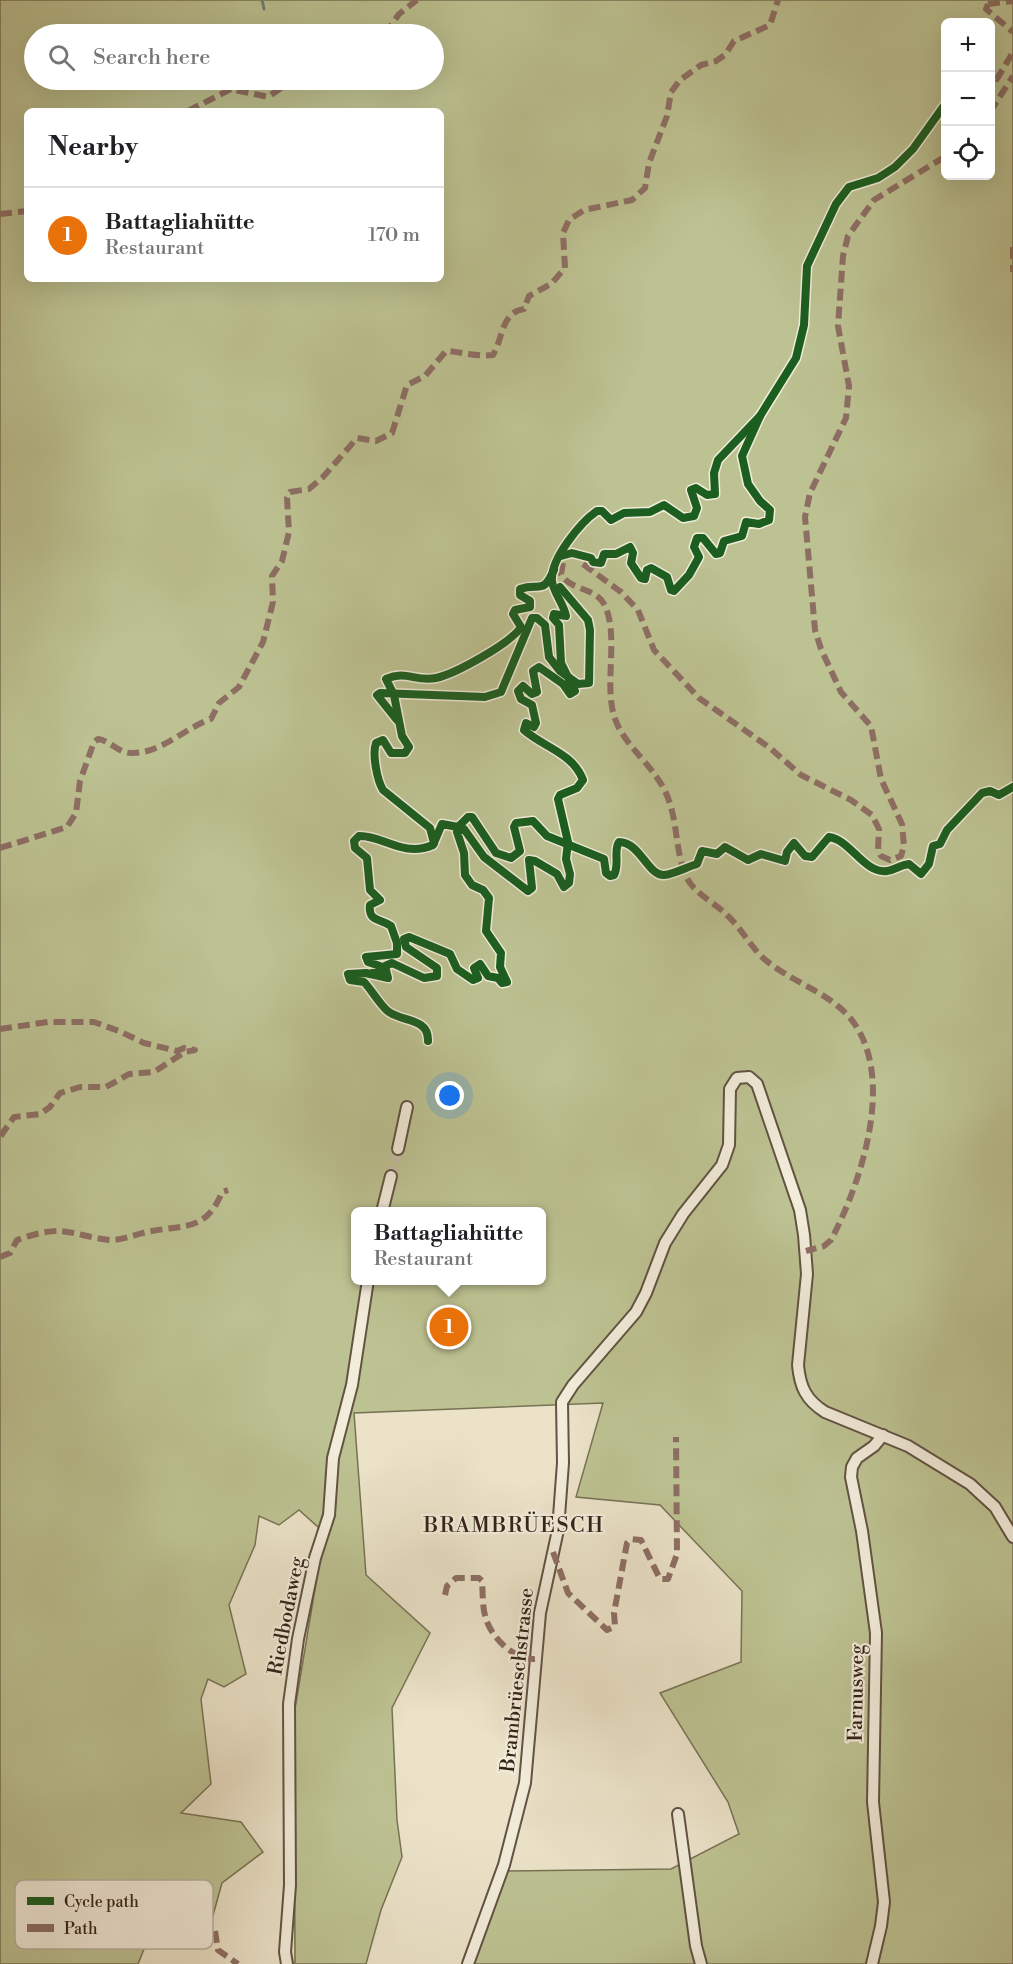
<!DOCTYPE html>
<html lang="en">
<head>
<meta charset="utf-8">
<style>
	:root { --surface:#fff; --page:#f6f6f6; --text:#202124; --muted:#757577; --line:#e0e0e0; --accent:#8f2418 }
	body { margin:0; font-family:"Libre Bodoni",serif; background:var(--page); color:var(--text) }
	.controls { position:absolute; right:18px; top:18px; display:grid; overflow:hidden; border-radius:9px; box-shadow:0 6px 24px #0002 }
	.controls button { width:54px; height:54px; display:grid; place-items:center; padding:0; border:0; border-bottom:2px solid var(--line); background:var(--surface); color:var(--text); font:30px sans-serif }
	.you { position:absolute; left:450px; top:1096px; width:21px; height:21px; margin:-15px; border:4px solid #fff; border-radius:50%; background:#1a73e8; box-shadow:0 0 0 9px #1a73e833 }
	.badge { display:grid; place-items:center; width:39px; height:39px; border-radius:50%; background:var(--accent); color:#fff; font-size:20px; font-weight:700 }
	.pin { position:absolute; translate:-50% -50%; border:3px solid #fff; box-shadow:0 2px 6px #0006 }
	.popup { position:absolute; left:351px; top:1207px; width:195px; height:78px; box-sizing:border-box; display:grid; place-content:center; border-radius:9px; background:var(--surface); filter:drop-shadow(0 2px 4px #0005); font-size:20px; white-space:nowrap; color:var(--muted) }
	.popup b { font-size:22px; color:var(--text) }
	.popup::after { content:''; position:absolute; left:50%; top:100%; margin-left:-12px; border:12px solid transparent; border-top-color:var(--surface) }
	.list { margin:0; padding:0; list-style:none }
	h2 { display:flex; justify-content:space-between; align-items:center; height:78px; margin:0; padding:0 24px; font-size:26px }
	h2 small { font-size:20px; font-weight:400; color:var(--muted) }
	.list li { display:grid; grid-template-columns:39px 1fr auto; gap:18px; align-items:center; box-sizing:border-box; height:96px; padding:0 24px; border-top:2px solid var(--line) }
	.list b { display:block; font-size:22px; white-space:nowrap }
	.list p { margin:0; font-size:20px; white-space:nowrap; color:var(--muted) }
	.list em { font-size:20px; font-style:normal; color:var(--muted) }
	.icon { flex:none; width:33px; height:33px; fill:none; stroke:currentColor; stroke-width:2; stroke-linecap:round; stroke-linejoin:round }
	.map { position:relative; flex:none; width:1013px; height:1964px; overflow:hidden }
	.search { position:absolute; background:var(--surface); box-shadow:0 6px 24px #0002; left:24px; top:24px; width:420px; height:66px; display:flex; align-items:center; gap:15px; box-sizing:border-box; padding:0 21px; border-radius:33px; color:var(--muted); font-size:22px }
	.panel { position:absolute; background:var(--surface); box-shadow:0 6px 24px #0002; left:24px; top:108px; width:420px; height:174px; border-radius:9px }
	.map>svg:first-child { display:block }
	.green { fill:#bdc292; stroke:#787254; stroke-width:1.5; fill-rule:evenodd }
	.lines { fill:none; stroke-linecap:round; stroke-linejoin:round }
	.stream { stroke:#717f79; stroke-width:3 }
	.minor-tunnel { stroke:#c6bca5; stroke-width:10; stroke-dasharray:10 5; stroke-linecap:butt }
	.minor-casing { stroke:#625343; stroke-width:14 }
	.minor { stroke:#f2ecdb; stroke-width:10 }
	.quiet { stroke:#8d6e63; stroke-width:6; stroke-dasharray:12 6; stroke-linecap:butt }
	.cycleway-casing { stroke:#f2ecdb; stroke-width:11 }
	.cycleway { stroke:#1b5e20; stroke-width:8 }
	.labels { text-anchor:middle; dominant-baseline:central; stroke-width:4.5; stroke-linejoin:round; paint-order:stroke }
	.street-label { font-size:20px; fill:#342317; stroke:#f2ecdb }
	.neighbourhood-label { font-size:21px; letter-spacing:1.5px; fill:#342317; stroke:#f2ecdb }
	.key { fill:#f2ecdb; stroke:#b9b0a0; stroke-width:1.5 }
	.key-label { font-size:16px; fill:#342317 }
</style>
</head>
<body>
<div class="map">
<svg width="1013" height="1964" viewBox="0 0 1013 1964">
	<rect width="100%" height="100%" fill="#ebe2c8"/>
	<filter id="stains"><feTurbulence type="fractalNoise" baseFrequency=".00333" numOctaves="4"/><feColorMatrix values="0 0 0 0 .2 0 0 0 0 .09 0 0 0 0 .02 0 0 0 .5 -.17"/></filter>
	<radialGradient id="worn" r=".72"><stop offset=".6" stop-color="#630" stop-opacity="0"/><stop offset="1" stop-color="#630" stop-opacity=".3"/></radialGradient>
	<path class="green" d="M0,0H1013V1964H474L506,1871L671,1869L739,1834L728,1802L660,1693L741,1662L742,1591L660,1505L576,1497L603,1403L354,1413L366,1575L430,1633L392,1708L397,1820L402,1857L381,1910L366,1964H295L294,1715L321,1553L318,1527L299,1510L279,1525L259,1516L255,1545L229,1605L246,1674L224,1687L208,1679L201,1699L211,1784L181,1813L241,1822L263,1852L222,1883L212,1919L144,1949L138,1964H0ZM946,22H990V176H946ZM34,34H434V80H34ZM27,111H441V279H27ZM356,1212H542V1280H356Z"/>
	<g class="lines">
		<polyline class="stream" points="262,0 264,9"/>
		<polyline class="minor-tunnel" points="391,1176 398,1149"/>
		<g class="minor-casing">
			<g id="minor">
				<polyline points="398,1149 407,1107"/>
				<polyline points="382,1212 391,1176"/>
				<polyline points="678,1814 696,1946 701,1964"/>
				<polyline points="287,1964 285,1952 290,1885 289,1704 298,1639 315,1558 329,1515 333,1458 352,1385 368,1280"/>
				<path d="M468,1964L504,1865L525,1783L540,1613L558,1530L563,1463L562,1402L573,1385L636,1312L646,1293L665,1243L683,1214L722,1165L729,1145L730,1089L737,1078L749,1077L757,1084L800,1210L804,1235L807,1274L798,1365C800,1387 806,1400 825,1412L908,1446L970,1484L995,1507L1013,1537"/>
				<polyline points="872,1964 881,1926 884,1902 873,1802 876,1633 862,1531 851,1477 852,1467 857,1458 874,1446 883,1435"/>
			</g>
		</g>
		<use href="#minor" class="minor"/>
		<g class="quiet">
			<polyline points="988,4 986,9 1013,32"/>
			<polyline points="988,4 1013,1"/>
			<polyline points="385,34 399,14 417,0"/>
			<polyline points="990,63 993,78 997,79 1013,52"/>
			<polyline points="188,111 231,89 268,97 293,80"/>
			<polyline points="990,112 1013,76"/>
			<polyline points="0,214 27,211"/>
			<polyline points="1013,247 1013,272"/>
			<path d="M563,563L561,574C570,591 595,587 604,604C619,632 605,679 613,712C620,743 651,762 665,791C679,820 674,851 687,878C695,894 715,903 727,915C740,927 749,944 762,957C788,981 828,991 851,1019C897,1077 861,1183 831,1240L824,1246L806,1251"/>
			<polyline points="583,564 621,592 638,610 654,650 699,698 770,748 801,775 851,800 872,815 879,829 878,850 881,856 890,860 901,856 904,846 902,824 881,779 871,726 841,692 821,649 815,630 805,517 810,493 846,418 849,386 838,326 843,256 848,236 874,200 946,156"/>
			<path d="M0,848L67,827L76,813L80,781L94,742L98,739C111,741 119,754 133,753C161,753 185,728 211,719L219,703L239,687L263,642L273,602L272,576L282,561L289,532L287,498L290,492L309,489L323,477L357,438L376,441L392,433L407,385L425,376L446,351C463,352 476,357 493,355C503,339 501,312 524,309L529,296L551,284L565,268L563,233L569,220L584,210L632,200L645,188L649,163L667,116L671,92L680,80L701,65L716,61L725,55L734,41L770,25L778,0"/>
			<polyline points="0,1029 48,1022 94,1022 119,1031 144,1043 177,1051 184,1048 195,1050 185,1052 154,1072 129,1074 106,1087 80,1087 60,1093 50,1107 40,1114 14,1117 0,1137"/>
			<path d="M0,1257L10,1253L17,1240C28,1236 45,1231 57,1231C73,1231 92,1239 111,1240C125,1240 138,1233 152,1231C186,1225 207,1230 222,1192L228,1190"/>
			<polyline points="553,1552 568,1593 607,1630 615,1626 614,1613 627,1543 631,1539 641,1540 660,1579 668,1579 677,1554 676,1437"/>
			<path d="M445,1595L447,1586L456,1578H479L482,1581C483,1593 482,1607 486,1619C492,1638 514,1660 535,1659"/>
			<polyline points="215,1931 218,1950 238,1964"/>
		</g>
		<g class="cycleway-casing">
			<g id="cycleway">
				<polyline points="561,556 572,553 591,558 593,562 601,563 604,554 616,554 630,547 633,553 631,563 641,578 645,579 647,570 651,568 667,577 671,590 674,591 689,575 699,557 694,547 697,538 703,538 716,554 720,553 724,541 742,536 746,522 759,524 769,520 770,510 760,501 748,484 742,456 760,416 796,358 804,325 807,266 836,204 849,187 878,178 895,167 913,149 946,103"/>
				<polyline points="397,720 377,695 380,693 485,697 501,692 532,618 537,618 545,625 549,657 560,671 578,684 589,683 590,630 588,620 560,587"/>
				<path d="M434,843L430,828L383,790C377,780 372,754 376,743L383,740L391,753H405L409,747L402,736L394,695L386,679C406,670 415,682 436,678C455,674 511,643 521,627L513,614L515,610L530,607V601L520,595V589C540,582 542,596 554,570"/>
				<path d="M370,974L380,970V966L368,962L366,957L397,954V943L391,926C380,918 368,922 370,905L380,900L370,890L367,858L355,848L354,841L359,836C382,835 403,858 433,845L442,824L458,827L468,817H472L496,853L511,858L520,851L514,827L516,823L533,821L547,836L604,859L606,873L610,876L614,875C620,864 613,851 619,842C640,842 648,876 664,875C674,874 687,867 697,864L702,851L717,854L725,847L748,860L761,854L785,861L787,852L794,843L805,856L812,857L829,837C851,840 864,874 887,871C894,870 901,865 909,864L921,874L929,864L933,846L940,844L947,830L982,793L990,791L999,795L1013,787"/>
				<path d="M428,1041C429,1018 403,1022 389,1012C382,1008 371,989 364,982L350,980L348,974L366,973L388,978L385,966L392,963L424,978L437,976V968L406,947L404,939L409,937L450,954L457,969L473,980L478,978L474,968L480,964L488,976L498,978L502,983L507,982L500,967L501,953L486,931L489,898L483,890L472,885L465,875L464,853L457,832L464,829L484,857L528,891L532,888L529,860L535,861L557,874L564,887L569,883L570,874L566,859L568,842L558,799L560,795L577,788L583,780C573,753 543,747 524,730L526,723L534,727L536,723L532,705L521,699L518,691L523,686L532,694L537,692L533,671L539,667L563,684L570,694L575,691L561,663L559,625L553,618L554,614L566,616C564,604 553,592 552,581C550,559 581,522 597,511H602L611,520L624,513L650,512L664,505L683,518L694,516L697,508L691,490L696,488L707,495L715,494L714,473L718,460L760,416"/>
			</g>
		</g>
		<use href="#cycleway" class="cycleway"/>
	</g>
	<g class="labels">
		<g class="street-label">
			<text transform="translate(287 1616) rotate(-79)">Riedbodaweg</text>
			<text transform="translate(518 1680) rotate(-84)">Brambrüeschstrasse</text>
			<text transform="translate(857 1693) rotate(-89)">Farnusweg</text>
		</g>
		<g class="neighbourhood-label">
			<text x="514" y="1526">BRAMBRÜESCH</text>
		</g>
	</g>
	<rect x="15" y="1880" width="198" height="69" rx="9" class="key"/>
	<rect x="27" y="1897" width="27" height="8" fill="#1b5e20"/>
	<rect x="27" y="1924" width="27" height="8" fill="#8d6e63"/>
	<g class="key-label">
		<text x="64" y="1907">Cycle path</text>
		<text x="64" y="1934">Path</text>
	</g>
	<rect width="100%" height="100%" filter="url(#stains)"/>
	<rect width="100%" height="100%" fill="url(#worn)"/>
</svg>
<div class="controls">
<button>+</button>
<button>−</button>
<button><svg class="icon" aria-label="locate" viewBox="0 0 24 24"><circle cx="12" cy="12" r="6"/><path d="M12 2v4M12 18v4M2 12h4M18 12h4"/></svg></button>
</div>
<div class="you"></div>
<div class="pin badge" style="left:449px;top:1327px;background:#e8710a">1</div>
<div class="popup"><b>Battagliahütte</b>Restaurant</div>
<div class="search"><svg class="icon" aria-label="search" viewBox="0 0 24 24"><circle cx="10" cy="10" r="6"/><path d="M15 15l6 6"/></svg>Search here</div>
<section class="panel">
<h2>Nearby<small></small></h2>
<ul class="list">
<li><span class="badge" style="background:#e8710a">1</span><div><b>Battagliahütte</b><p>Restaurant</p></div><em>170 m</em></li>
</ul>
</section>
</div>
</body>
</html>
